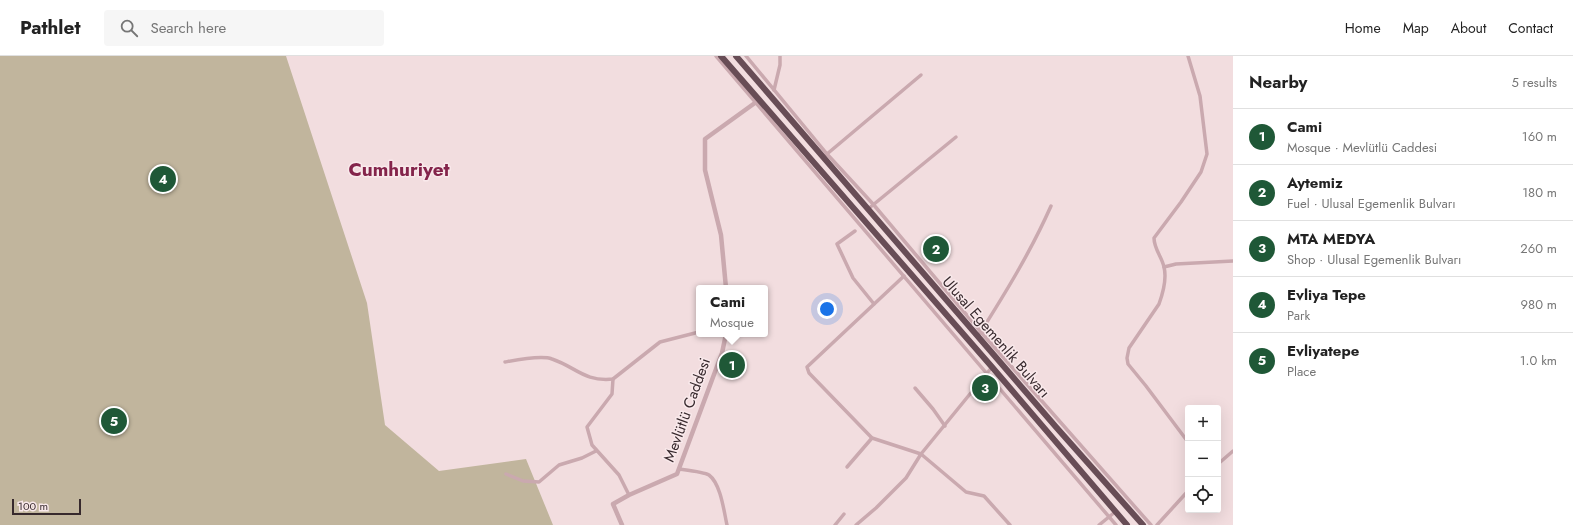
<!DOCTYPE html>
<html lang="en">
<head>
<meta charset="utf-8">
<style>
	:root { --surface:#fff; --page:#f6f6f6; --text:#222; --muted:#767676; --line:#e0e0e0; --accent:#1f5837 }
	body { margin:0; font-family:Jost,sans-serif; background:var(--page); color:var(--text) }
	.controls { position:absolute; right:12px; bottom:12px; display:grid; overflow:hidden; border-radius:4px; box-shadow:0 4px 16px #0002 }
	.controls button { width:36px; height:36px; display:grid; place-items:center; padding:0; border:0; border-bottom:1px solid var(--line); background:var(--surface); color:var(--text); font:20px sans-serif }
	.scale { position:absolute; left:12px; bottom:10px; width:69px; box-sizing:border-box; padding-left:4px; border:2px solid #37292d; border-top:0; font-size:11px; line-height:14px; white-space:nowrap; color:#37292d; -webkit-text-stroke:3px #f9e9eb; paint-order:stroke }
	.you { position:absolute; left:827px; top:253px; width:14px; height:14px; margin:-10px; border:3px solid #fff; border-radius:50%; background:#1a73e8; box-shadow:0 0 0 6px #1a73e833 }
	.badge { display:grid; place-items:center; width:26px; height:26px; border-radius:50%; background:var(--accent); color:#fff; font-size:13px; font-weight:700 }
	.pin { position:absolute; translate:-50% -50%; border:2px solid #fff; box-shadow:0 1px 4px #0006 }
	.popup { position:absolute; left:696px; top:229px; width:72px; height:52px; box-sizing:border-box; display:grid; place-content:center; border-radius:4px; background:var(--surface); filter:drop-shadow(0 1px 3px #0005); font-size:13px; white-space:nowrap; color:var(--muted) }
	.popup b { font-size:15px; color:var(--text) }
	.popup::after { content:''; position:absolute; left:50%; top:100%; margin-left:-8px; border:8px solid transparent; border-top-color:var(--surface) }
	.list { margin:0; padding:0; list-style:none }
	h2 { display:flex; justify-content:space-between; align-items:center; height:52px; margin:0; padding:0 16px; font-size:17px }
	h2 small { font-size:13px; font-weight:400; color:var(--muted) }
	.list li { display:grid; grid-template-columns:26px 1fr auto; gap:12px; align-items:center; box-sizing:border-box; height:56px; padding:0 16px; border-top:1px solid var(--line) }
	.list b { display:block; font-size:15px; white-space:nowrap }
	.list p { margin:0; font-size:13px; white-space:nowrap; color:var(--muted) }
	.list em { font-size:13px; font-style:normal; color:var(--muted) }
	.icon { flex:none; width:22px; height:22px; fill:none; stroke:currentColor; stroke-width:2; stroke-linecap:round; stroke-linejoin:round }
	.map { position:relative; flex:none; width:1233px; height:469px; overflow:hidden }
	header { display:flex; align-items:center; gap:24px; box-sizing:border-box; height:56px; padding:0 20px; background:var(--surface); border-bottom:1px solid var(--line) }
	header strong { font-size:19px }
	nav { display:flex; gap:22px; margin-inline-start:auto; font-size:14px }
	.search { width:280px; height:36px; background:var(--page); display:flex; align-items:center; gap:10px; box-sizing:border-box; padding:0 14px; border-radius:4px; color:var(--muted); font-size:15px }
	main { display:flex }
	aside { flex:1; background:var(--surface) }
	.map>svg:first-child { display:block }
	.green { fill:#c1b59d }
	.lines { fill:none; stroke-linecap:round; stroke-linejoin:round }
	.minor { stroke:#caa9af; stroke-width:3.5 }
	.tertiary { stroke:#caa9af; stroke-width:4.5 }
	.trunk { stroke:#684d56; stroke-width:6 }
	.labels { text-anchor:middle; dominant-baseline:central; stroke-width:3; stroke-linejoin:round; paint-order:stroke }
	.street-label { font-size:15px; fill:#37292d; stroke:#f9e9eb }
	.district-label { font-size:19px; font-weight:bold; fill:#84244b; stroke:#f9e9eb }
</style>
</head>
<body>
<header>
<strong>Pathlet</strong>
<div class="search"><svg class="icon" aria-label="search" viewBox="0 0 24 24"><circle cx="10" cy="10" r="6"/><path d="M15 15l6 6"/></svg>Search here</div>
<nav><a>Home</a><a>Map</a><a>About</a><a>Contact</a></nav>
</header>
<main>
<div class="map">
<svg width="1233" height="469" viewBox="0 0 1233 469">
	<rect width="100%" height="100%" fill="#f2dddf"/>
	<polygon class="green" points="0,0 286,0 367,247 385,369 439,415 526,403 553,469 0,469"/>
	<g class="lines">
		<g class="minor">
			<polyline points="716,0 1116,469"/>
			<polyline points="746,0 827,98 873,148 981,276 1151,469"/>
			<polyline points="774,34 780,9 780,0"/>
			<polyline points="827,98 921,19"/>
			<polyline points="868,153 956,81"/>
			<polyline points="855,175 837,188 853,222 874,248"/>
			<polyline points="1164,211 1176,208 1233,205"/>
			<polyline points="904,220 807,311 809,317 872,382 921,398 992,311"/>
			<path d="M980,277C1006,236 1031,195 1051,150"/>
			<path d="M505,306C516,304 541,299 552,303C576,311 584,326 613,323L660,286L699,276"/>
			<polyline points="613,323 612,338 587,371 592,389 619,419 629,439"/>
			<polyline points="915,332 933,353 945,370"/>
			<path d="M1188,386L1146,330L1128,308L1127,302L1129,292L1159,248C1163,237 1167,223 1164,211C1162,201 1154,193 1154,182L1181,146L1201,116L1207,98L1200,40L1188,0"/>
			<polyline points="1218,408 1233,395"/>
			<polyline points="847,411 872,382"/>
			<path d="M679,413C686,414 704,416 709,419C721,428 724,456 727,469"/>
			<polyline points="506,418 523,425 539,426 559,409 582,402 596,395"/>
			<polyline points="835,469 844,458"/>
			<polyline points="856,469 876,452 906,422 921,398 966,436 984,440 1010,469"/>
			<polyline points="1099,469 1115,456"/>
			<polyline points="1157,469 1188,435"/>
		</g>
		<g class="tertiary">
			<polyline points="726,232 721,179 705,114 705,83 759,44"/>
			<polyline points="622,469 613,448 629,439 677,418 722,297 726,278"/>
		</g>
		<g class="trunk">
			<polyline points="721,0 992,311 1127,469"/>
			<polyline points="736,0 1056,371 1143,469"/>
		</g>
	</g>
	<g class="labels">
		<g class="street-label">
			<text transform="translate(996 281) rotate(49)">Ulusal Egemenlik Bulvarı</text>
			<text transform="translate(687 354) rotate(-70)">Mevlütlü Caddesi</text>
		</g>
		<g class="district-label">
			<text x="399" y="113">Cumhuriyet</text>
		</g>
	</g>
</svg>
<div class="controls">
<button>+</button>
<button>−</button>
<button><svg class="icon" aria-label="locate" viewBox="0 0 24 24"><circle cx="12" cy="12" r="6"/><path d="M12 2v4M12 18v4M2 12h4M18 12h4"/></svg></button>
</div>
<div class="scale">100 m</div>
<div class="you"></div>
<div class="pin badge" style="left:732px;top:309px">1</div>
<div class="popup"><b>Cami</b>Mosque</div>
<div class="pin badge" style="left:936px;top:193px">2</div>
<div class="pin badge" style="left:985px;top:332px">3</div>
<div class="pin badge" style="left:163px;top:123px">4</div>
<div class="pin badge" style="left:114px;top:365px">5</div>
</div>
<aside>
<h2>Nearby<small>5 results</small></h2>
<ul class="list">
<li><span class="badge">1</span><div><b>Cami</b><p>Mosque · Mevlütlü Caddesi</p></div><em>160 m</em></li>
<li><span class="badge">2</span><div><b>Aytemiz</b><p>Fuel · Ulusal Egemenlik Bulvarı</p></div><em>180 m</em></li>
<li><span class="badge">3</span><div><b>MTA MEDYA</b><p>Shop · Ulusal Egemenlik Bulvarı</p></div><em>260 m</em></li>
<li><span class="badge">4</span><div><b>Evliya Tepe</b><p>Park</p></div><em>980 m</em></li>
<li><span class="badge">5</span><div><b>Evliyatepe</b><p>Place</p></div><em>1.0 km</em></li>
</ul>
</aside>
</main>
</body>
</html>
